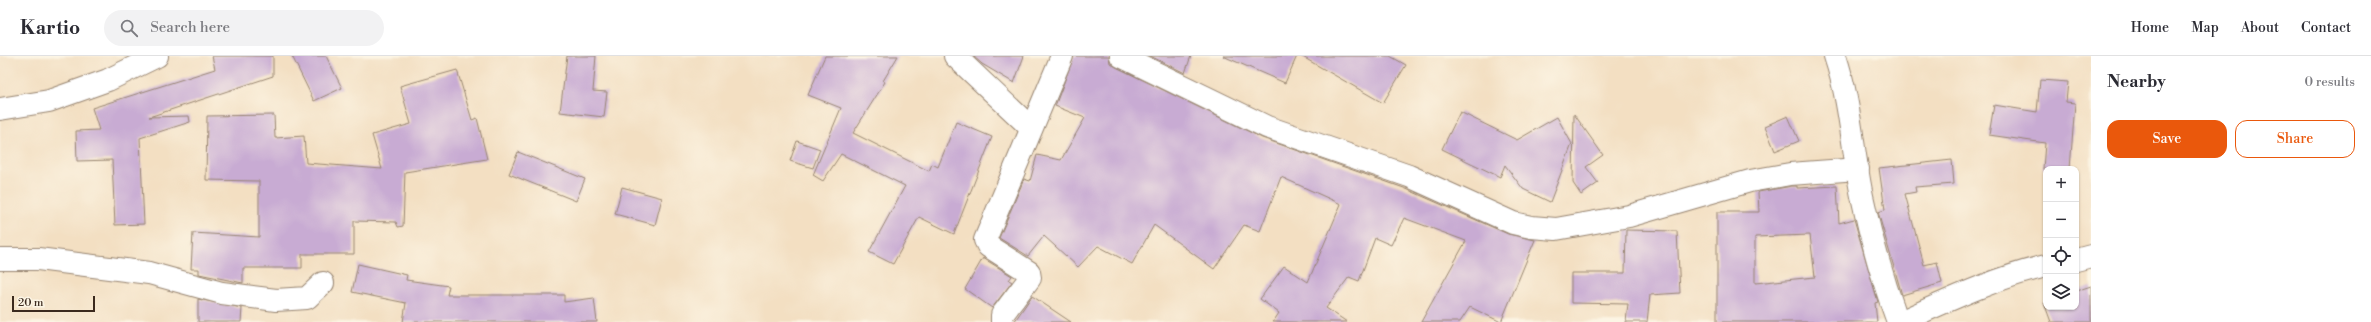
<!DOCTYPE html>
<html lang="en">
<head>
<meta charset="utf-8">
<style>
	:root { --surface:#fff; --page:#f2f2f3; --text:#2b2b33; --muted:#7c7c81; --line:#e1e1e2; --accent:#ea580c }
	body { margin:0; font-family:"Libre Bodoni",serif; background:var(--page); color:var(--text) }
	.controls { position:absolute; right:12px; bottom:12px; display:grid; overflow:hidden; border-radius:8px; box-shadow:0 1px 3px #0004 }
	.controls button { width:36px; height:36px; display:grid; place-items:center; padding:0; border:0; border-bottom:1px solid var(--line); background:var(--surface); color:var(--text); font:20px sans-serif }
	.scale { position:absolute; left:12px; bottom:10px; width:83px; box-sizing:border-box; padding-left:4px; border:2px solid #3b2a1e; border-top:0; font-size:11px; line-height:14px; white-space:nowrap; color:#3b2a1e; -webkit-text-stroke:3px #fcf5e5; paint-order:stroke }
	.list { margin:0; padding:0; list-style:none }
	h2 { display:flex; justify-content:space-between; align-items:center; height:52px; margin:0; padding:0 16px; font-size:17px }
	h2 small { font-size:13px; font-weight:400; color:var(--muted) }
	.actions { display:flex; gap:8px; padding:12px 16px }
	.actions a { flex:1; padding:9px 0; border:1px solid var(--accent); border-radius:12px; text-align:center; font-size:14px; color:var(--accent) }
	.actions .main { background:var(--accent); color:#fff }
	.icon { flex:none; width:22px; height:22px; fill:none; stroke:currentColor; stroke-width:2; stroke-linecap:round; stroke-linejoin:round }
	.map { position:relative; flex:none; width:2091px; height:266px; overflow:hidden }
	header { display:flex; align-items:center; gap:24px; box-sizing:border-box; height:56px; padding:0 20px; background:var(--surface); border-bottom:1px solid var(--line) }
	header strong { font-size:19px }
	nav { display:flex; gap:22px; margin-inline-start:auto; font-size:14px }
	.search { width:280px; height:36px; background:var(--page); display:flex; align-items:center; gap:10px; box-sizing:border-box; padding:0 14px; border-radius:22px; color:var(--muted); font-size:15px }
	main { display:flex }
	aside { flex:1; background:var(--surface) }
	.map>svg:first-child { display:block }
	.building { fill:#c8abd3; fill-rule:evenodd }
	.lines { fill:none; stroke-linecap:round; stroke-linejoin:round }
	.street-casing { stroke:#978470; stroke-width:24 }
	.street { stroke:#fff; stroke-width:22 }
</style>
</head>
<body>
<header>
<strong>Kartio</strong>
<div class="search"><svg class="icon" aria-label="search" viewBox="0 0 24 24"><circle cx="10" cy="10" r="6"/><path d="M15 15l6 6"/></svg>Search here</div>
<nav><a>Home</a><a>Map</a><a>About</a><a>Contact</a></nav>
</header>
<main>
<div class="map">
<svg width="2091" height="266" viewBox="0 0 2091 266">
	<rect width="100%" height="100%" fill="#fcf5e5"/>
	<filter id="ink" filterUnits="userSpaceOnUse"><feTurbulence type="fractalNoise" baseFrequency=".025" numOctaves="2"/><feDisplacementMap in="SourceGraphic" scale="8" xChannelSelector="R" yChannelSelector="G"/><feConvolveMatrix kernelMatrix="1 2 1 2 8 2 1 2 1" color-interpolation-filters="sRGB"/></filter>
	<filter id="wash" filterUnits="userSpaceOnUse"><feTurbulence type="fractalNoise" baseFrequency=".012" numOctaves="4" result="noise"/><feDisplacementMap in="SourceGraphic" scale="16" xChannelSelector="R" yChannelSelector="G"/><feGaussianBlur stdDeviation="0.9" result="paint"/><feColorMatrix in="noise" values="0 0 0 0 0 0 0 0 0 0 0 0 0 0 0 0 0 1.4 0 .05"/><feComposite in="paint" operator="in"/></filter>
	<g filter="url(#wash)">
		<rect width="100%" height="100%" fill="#f3dfc2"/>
		<g id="blocks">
			<g class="building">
				<polygon points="212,0 273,0 273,20 149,61 189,60 190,66 140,82 144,168 115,169 112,104 77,105 76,75 99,74 92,52 215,13"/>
				<polygon points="292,0 326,0 342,32 314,45"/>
				<polygon points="567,0 596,0 593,35 607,36 604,61 560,56"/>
				<polygon points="825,0 898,0 883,25 885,26 853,77 929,115 932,108 938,111 956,66 992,81 954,178 919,161 893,208 869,196 905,130 841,98 823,125 813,119 841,52 808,39"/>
				<polygon points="973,0 1024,0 1014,27 982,8"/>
				<polygon points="1074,0 1109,0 1110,7 1116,11 1262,82 1404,132 1508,178 1535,184 1501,266 1470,251 1460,266 1421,266 1466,185 1404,162 1391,189 1375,182 1359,225 1349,221 1326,252 1347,266 1273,266 1279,257 1260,243 1284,210 1308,226 1341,148 1281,121 1260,175 1244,169 1214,213 1154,169 1132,208 1098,190 1078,211 1044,180 1028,200 999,182 1024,123 1030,125 1037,99 1061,104 1085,62 1055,50"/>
				<polygon points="1150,0 1191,0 1185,17"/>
				<polygon points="1223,0 1297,0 1285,27"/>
				<polygon points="1301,0 1390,0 1406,9 1383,47"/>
				<polygon points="457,14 472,64 477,62 487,103 405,116 403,170 398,171 396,166 354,165 354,198 302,198 302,212 243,212 243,227 199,218 199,213 191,213 193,177 259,181 259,125 206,124 207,60 274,59 275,82 304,80 306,107 382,113 372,79 411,68 400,30"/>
				<polygon points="2040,24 2068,26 2066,46 2075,47 2070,113 2043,113 2045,87 1989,79 1994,49 2037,56"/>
				<polygon points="1460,56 1517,84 1557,61 1572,88 1550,146 1523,133 1505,109 1500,121 1442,93"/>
				<polygon points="1574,58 1603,99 1586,111 1598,127 1581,139 1573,127"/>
				<polygon points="1788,60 1799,85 1775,95 1765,70"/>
				<polygon points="797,85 820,93 813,112 790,105"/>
				<polygon points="518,96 585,123 576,145 509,118"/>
				<polygon points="1952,104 1954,128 1915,131 1916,136 1905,138 1924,209 1937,206 1942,227 1902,239 1878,156 1885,154 1879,112"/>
				<path d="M1792,130H1797V132L1837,130L1839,167L1854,163L1878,246L1875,247L1877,266H1717V156H1759L1758,136ZM1810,179L1815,221L1755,227V181Z"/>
				<polygon points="622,131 662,142 655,169 615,158"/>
				<polygon points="1626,174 1677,175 1680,237 1650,239 1647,266 1626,266 1628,248 1571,247 1571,217 1625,217"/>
				<polygon points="983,202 1012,220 1009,224 1012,226 992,252 965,233"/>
				<polygon points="358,208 407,219 406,224 449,230 447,239 564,239 564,246 594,242 597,266 403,266 406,247 352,236"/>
				<polygon points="2091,230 2091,266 2051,266 2044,247 2046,246 2046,251 2076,251 2076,235"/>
				<polygon points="1032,240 1071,266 1014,266"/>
				<polygon points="198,243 242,252 241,266 198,266"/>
			</g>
		</g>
	</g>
	<g filter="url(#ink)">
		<use href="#blocks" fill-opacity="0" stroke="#978470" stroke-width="1"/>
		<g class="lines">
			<g class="street-casing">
				<g id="street">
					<polyline points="955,0 1031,72"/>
					<polyline points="1121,0 1267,71 1409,120 1513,167 1531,171 1556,173 1629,160 1750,125 1790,118 1858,113"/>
					<path d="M1835,0C1851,48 1852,92 1862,140C1871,183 1883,225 1898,266"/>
					<polyline points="0,53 49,45 108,24 157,0"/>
					<polyline points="0,203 38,203 149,217 222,237 276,244 307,242 323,227"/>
					<polyline points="2076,204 2091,200"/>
					<polyline points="1002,266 1002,259 1030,222 1029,216 988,190 985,184 1062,0"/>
					<path d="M1900,266C1947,245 1995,222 2046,210"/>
				</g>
			</g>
			<use href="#street" class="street"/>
		</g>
	</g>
</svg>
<div class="controls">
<button>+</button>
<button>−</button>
<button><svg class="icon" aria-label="locate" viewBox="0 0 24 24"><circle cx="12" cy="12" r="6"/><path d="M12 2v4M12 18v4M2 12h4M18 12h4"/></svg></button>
<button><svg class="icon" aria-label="layers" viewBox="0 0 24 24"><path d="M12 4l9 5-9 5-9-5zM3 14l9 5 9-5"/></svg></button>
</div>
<div class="scale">20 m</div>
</div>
<aside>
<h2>Nearby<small>0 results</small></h2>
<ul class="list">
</ul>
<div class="actions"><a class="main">Save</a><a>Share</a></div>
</aside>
</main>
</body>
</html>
